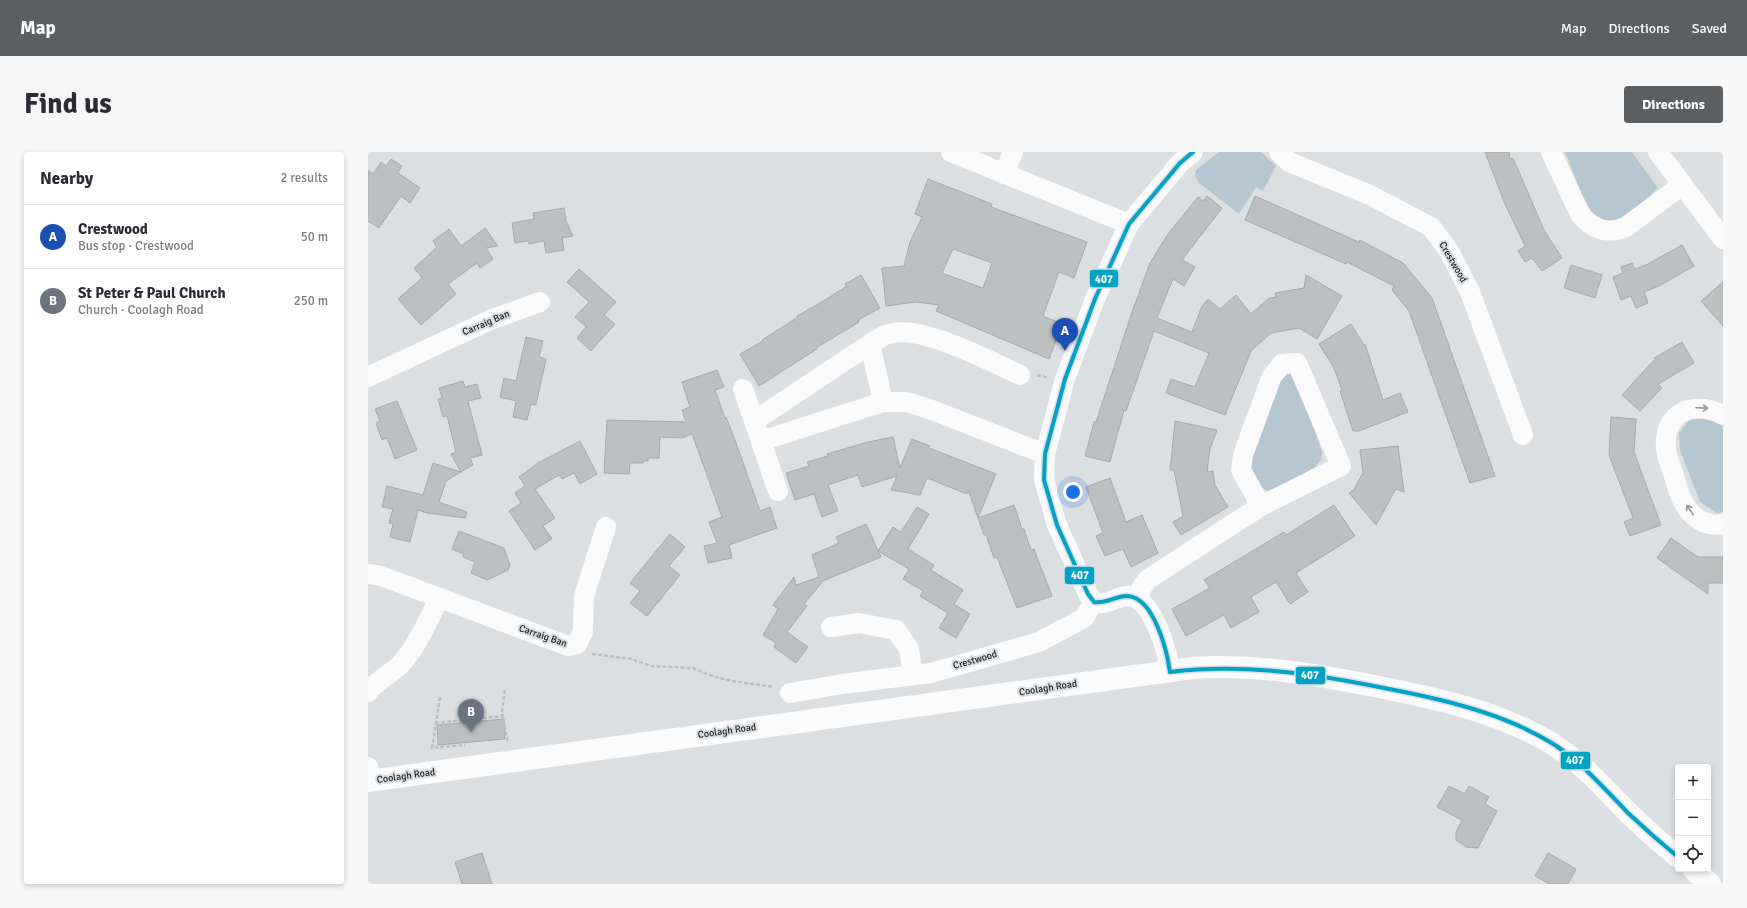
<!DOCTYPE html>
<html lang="en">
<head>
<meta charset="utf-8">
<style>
	:root { --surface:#fff; --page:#f7f7f7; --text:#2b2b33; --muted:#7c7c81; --line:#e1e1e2; --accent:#5c5f61 }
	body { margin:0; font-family:Signika,sans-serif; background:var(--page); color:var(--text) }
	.controls { position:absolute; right:12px; bottom:12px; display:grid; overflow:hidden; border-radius:4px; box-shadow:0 2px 6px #0003 }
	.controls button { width:36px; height:36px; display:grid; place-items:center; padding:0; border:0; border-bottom:1px solid var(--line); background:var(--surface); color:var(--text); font:20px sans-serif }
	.you { position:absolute; left:705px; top:340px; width:14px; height:14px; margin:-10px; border:3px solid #fff; border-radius:50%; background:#1a73e8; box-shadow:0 0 0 6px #1a73e833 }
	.badge { display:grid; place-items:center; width:26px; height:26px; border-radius:50%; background:var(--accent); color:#fff; font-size:13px; font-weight:700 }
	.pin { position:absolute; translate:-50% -33px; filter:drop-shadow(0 1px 2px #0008) }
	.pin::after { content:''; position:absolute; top:21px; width:14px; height:12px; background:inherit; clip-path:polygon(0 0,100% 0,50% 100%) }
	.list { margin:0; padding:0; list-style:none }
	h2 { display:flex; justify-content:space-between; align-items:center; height:52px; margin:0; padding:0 16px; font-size:17px }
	h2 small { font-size:13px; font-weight:400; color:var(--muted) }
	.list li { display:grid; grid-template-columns:26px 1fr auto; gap:12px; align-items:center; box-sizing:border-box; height:64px; padding:0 16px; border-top:1px solid var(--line) }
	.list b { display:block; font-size:15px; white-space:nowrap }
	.list p { margin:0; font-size:13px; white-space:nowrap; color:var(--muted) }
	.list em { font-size:13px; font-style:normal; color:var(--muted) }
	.icon { flex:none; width:22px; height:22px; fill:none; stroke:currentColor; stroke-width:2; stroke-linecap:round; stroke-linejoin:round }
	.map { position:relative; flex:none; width:1355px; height:732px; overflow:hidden; border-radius:4px }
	header { display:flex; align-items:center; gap:24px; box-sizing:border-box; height:56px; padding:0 20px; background:var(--accent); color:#fff }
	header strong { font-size:19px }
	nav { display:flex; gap:22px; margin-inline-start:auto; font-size:14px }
	.intro { display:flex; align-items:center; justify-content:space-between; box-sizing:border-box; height:96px; padding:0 24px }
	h1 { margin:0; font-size:28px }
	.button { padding:10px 18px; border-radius:4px; background:var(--accent); color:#fff; font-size:14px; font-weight:700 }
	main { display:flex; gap:24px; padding:0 24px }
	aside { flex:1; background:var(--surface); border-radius:4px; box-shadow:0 2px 6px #0003 }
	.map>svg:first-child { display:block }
	.green { fill:#b4c6d0 }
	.building { fill:#bcbfc0; stroke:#a7aaac; fill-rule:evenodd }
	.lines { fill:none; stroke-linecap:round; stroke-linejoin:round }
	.path { stroke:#bdbec0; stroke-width:2.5; stroke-dasharray:4 2; stroke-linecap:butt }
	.minor { stroke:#fafafb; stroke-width:20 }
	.tertiary { stroke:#fafafb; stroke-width:22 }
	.bus-1-casing { stroke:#d9e0e5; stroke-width:7 }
	.bus-1 { stroke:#01a2c5; stroke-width:4 }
	.oneway { stroke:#949597 }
	.labels { text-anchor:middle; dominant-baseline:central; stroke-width:4; stroke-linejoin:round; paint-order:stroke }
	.street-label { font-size:10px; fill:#171a1c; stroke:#d9e0e5 }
	.line-badge { stroke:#d9e0e5; stroke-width:1.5 }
	.badge-label { font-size:11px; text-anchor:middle; font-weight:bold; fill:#fff }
</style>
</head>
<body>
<header>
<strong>Map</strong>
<nav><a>Map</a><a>Directions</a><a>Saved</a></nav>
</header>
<div class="intro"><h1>Find us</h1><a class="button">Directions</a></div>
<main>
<aside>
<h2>Nearby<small>2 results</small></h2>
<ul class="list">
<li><span class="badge" style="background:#1a4fb4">A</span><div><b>Crestwood</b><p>Bus stop · Crestwood</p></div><em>50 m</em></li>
<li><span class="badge" style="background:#6b7280">B</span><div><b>St Peter &amp; Paul Church</b><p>Church · Coolagh Road</p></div><em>250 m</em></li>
</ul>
</aside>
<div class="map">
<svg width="1355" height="732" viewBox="0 0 1355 732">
	<rect width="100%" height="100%" fill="#dcdfe2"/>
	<g class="green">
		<polygon points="851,0 893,0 908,14 895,39 888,35 871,62 831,31 827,24 828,18"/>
		<path d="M1197,0H1264L1290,36C1281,45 1272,52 1261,60C1253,66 1244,73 1233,68C1218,62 1204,15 1197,0Z"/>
		<polygon points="924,220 928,224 954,300 953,308 947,315 907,339 898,338 888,331 880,314 911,225 916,221"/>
		<polygon points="1347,265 1355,275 1355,360 1349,361 1332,350 1312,298 1311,281 1322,267"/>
	</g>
	<g class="building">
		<polygon points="1117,0 1141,0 1142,7 1145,6 1176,78 1194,106 1174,119 1164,106 1157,110 1150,99 1157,94 1137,52"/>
		<polygon points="23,7 34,14 30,21 52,36 42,51 33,44 11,76 0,69 0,18 5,22 13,10 18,14"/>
		<path d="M560,27L624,52L623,55L719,90L706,126L691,120L675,164L694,172L681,207L568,159L571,153L548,150L518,154L514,116L536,114L542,90L554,65L547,62ZM585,97L624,111L615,136L574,121Z"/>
		<polygon points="839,44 854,56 814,108 827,115 816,134 805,127 789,166 824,180 834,154 840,147 852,157 868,143 883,162 901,146 908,145 907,141 936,136 938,123 974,144 949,187 931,176 903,181 883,199 857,263 798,241 803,227 827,235 841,201 786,179 758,259 756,258 742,310 717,304 726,270 728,270 764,160 782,111 800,82 830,45 835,49"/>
		<polygon points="887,44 991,90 992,88 1035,111 1064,146 1127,324 1102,331 1041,159 1024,138 1026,134 979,110 978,112 877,68"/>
		<polygon points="196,56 198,69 205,84 194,86 196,98 178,101 176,89 161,92 160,89 147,91 144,71 166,67 165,61"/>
		<polygon points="117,76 130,94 118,96 125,107 112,116 109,111 80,132 88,142 53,173 30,147 54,126 46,116 69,95 65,89 81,77 93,94"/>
		<polygon points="1314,93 1326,114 1291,134 1276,140 1280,151 1268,156 1263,144 1253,148 1245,125 1255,121 1253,115 1264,111 1267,117 1280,112"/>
		<polygon points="1203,113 1234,123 1227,146 1196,136"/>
		<polygon points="211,117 248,150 236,163 247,172 223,199 209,186 218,175 207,165 221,150 199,130"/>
		<polygon points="493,123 512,156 490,168 491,170 448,196 449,197 391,234 372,202 395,189 394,188 430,165 429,164 457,148 479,134 477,132"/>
		<polygon points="1355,130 1355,174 1333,149"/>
		<polygon points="983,172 996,193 997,192 1015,248 1032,241 1040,260 991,279 985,279 972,239 974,238 966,216 951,192"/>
		<polygon points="158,185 175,189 171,205 178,207 168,253 163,252 159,268 145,265 148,249 132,245 136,226 148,229"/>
		<polygon points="1314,190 1326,211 1290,232 1294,236 1272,259 1254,243 1287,207 1286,206"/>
		<polygon points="349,218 356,235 347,238 357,266 358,265 367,288 392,359 402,355 409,376 361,393 364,406 340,411 336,394 349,391 341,370 354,365 324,282 314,286 292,285 291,306 280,306 280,309 275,309 275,311 262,311 261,322 236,321 239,268 318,270 314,258 322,255 314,230"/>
		<polygon points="95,229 97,235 109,232 113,246 100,249 114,303 102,306 105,313 93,320 83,302 88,300 79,264 75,265 70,247 74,246 71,236"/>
		<polygon points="29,249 49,298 27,307 19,286 14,288 8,271 12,269 7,257"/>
		<polygon points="1243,265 1268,267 1266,300 1293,373 1262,384 1256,370 1265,366 1241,303"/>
		<polygon points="807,269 849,278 842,297 839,320 845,319 847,333 860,355 813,383 805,370 815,364 806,318 802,318"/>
		<polygon points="525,285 532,316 544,287 562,294 561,296 628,322 610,366 646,353 654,377 656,377 663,398 666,397 684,444 649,456 629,405 626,406 618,383 616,383 600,338 599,342 559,326 552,343 523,338 529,324 494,335 490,323 460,333 470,359 454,365 446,342 427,348 418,321 441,314 439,310 460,304 459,302 500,290"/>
		<polygon points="212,289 229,322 212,332 206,321 194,327 191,323 167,337 187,366 175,374 184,387 167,398 141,359 153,351 147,341 157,334 151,325 170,311"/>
		<polygon points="1030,294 1036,340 1028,337 1008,373 981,341 986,337 995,321 992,298"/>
		<polygon points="65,311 93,320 78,329 71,350 99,360 97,366 59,361 50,358 42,390 22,385 25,372 21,371 25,357 14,355 19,334 55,343"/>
		<polygon points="742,326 758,370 774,363 790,401 763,415 755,397 737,404 728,384 735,381 718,335"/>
		<polygon points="966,353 987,384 928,421 940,440 922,452 908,430 883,445 891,460 863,476 856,463 818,484 804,457 842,436 836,428 916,380 918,383"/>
		<polygon points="549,355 561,362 540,397 566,413 563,418 595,438 586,452 602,462 588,486 571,476 580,461 552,444 555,439 535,427 541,417 510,399 525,375 533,380"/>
		<polygon points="498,372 513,405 455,429 436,452 439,454 419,480 440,495 428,511 406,495 408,491 395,483 410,457 405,453 426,425 428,433 451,425 444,403 471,391 468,385"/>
		<polygon points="91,379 136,396 142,413 140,418 119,428 103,421 107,410 95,405 96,402 84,397"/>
		<polygon points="302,382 317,395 301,414 312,423 279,464 262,451 272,439 262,431"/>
		<polygon points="1303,386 1330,405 1355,405 1355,431 1340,431 1340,442 1289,406"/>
		<polygon points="136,567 137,587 70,593 69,573"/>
		<polygon points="1081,634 1097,642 1101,634 1121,645 1117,652 1129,659 1110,696 1098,695 1088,688 1088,680 1094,668 1069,655"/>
		<polygon points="114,701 124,732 94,732 87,710"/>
		<polygon points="1180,701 1208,717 1200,732 1182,732 1167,724"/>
	</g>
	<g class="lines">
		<g class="path">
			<polyline points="669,223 680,226"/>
			<polyline points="224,502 263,507 283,514 325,516 347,525 365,529 405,535"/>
			<polyline points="137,538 134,560 140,591"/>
			<polyline points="72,545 64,596 97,593"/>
			<polyline points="67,571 135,564"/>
		</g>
		<g class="minor">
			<polyline points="583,0 761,72"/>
			<polyline points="911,0 921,10 1002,43 1063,75 1081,99 1102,140 1155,283"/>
			<path d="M1183,0L1212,62C1224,77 1239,83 1258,75L1314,33"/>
			<polyline points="1290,0 1355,87"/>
			<polyline points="636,22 645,0"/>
			<polyline points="502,192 515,250"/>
			<polyline points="0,225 122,168 172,150"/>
			<polyline points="375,237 410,339"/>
			<path d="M1355,263C1325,248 1295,260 1298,297C1299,307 1304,317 1307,327C1310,339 1316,356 1326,364C1335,372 1344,374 1355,372"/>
			<path d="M386,269L502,192C508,189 515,183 521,182C553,172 621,209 652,223"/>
			<polyline points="393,289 515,250 539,250 564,258 677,302"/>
			<polyline points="0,422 13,424 200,494 209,492 215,480 216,444 238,375"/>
			<polyline points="770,446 774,435 780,427 893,354 973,314 929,211 914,212 904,224 875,303 873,318 893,354"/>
			<polyline points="463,475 491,471 528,478 541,497 545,523"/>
			<path d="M802,520C800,500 784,443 759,444C746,445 740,454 726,450L720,442L689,373L676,328L677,302L697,227L727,147L761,72L812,11L825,0"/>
			<path d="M0,540C8,529 21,523 31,514C49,496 59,469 71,447"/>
			<polyline points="422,541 474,532 563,521 671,490 716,466 726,450"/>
			<polyline points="0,615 4,628"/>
		</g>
		<g class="tertiary">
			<path d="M0,629L825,516C886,512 946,522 1006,534C1067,546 1133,560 1186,593C1219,614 1243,645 1271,671C1283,683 1297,694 1310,705"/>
			<polyline points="1325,717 1342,732"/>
		</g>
		<g class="bus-1-casing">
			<g id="bus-1">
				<path d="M802,520C799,499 786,445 759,444C747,444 739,452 726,450L720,442L689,373L676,328L677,302L697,227L727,147L761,72L812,11L825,0"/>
				<path d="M802,520C876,511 948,522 1021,537C1078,548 1138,562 1187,593C1215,612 1237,637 1260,661C1276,676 1293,691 1310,705"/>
			</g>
		</g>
		<use href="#bus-1" class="bus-1"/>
	</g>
	<defs><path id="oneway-shaft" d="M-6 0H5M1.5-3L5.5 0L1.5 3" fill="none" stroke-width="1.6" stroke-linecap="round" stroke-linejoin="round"/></defs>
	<g class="oneway">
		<use href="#oneway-shaft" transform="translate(1334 256) rotate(2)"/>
		<use href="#oneway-shaft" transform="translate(1322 358) rotate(-123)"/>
	</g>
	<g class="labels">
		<g class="street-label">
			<text transform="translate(1085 110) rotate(60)">Crestwood</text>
			<text transform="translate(118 171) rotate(-23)">Carraig Ban</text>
			<text transform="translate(175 484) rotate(19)">Carraig Ban</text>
			<text transform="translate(607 508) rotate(-16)">Crestwood</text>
			<text transform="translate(680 536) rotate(-9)">Coolagh Road</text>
			<text transform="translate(359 579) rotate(-8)">Coolagh Road</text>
			<text transform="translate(38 624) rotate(-8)">Coolagh Road</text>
		</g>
	</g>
	<g class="line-badge">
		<rect x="721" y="117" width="30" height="19" rx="4" fill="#01a2c5"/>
		<rect x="696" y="414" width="31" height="19" rx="4" fill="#01a2c5"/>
		<rect x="927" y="514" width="31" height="19" rx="4" fill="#01a2c5"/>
		<rect x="1192" y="599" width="31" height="19" rx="4" fill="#01a2c5"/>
	</g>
	<g class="badge-label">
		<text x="736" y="131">407</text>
		<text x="712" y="427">407</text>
		<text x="942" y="527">407</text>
		<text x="1207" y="612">407</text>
	</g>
</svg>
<div class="controls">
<button>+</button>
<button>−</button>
<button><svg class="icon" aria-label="locate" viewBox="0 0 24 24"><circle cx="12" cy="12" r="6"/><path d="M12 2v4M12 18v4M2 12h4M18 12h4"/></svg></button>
</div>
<div class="you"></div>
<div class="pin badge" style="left:697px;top:199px;background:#1a4fb4">A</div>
<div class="pin badge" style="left:103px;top:580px;background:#6b7280">B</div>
</div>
</main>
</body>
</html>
